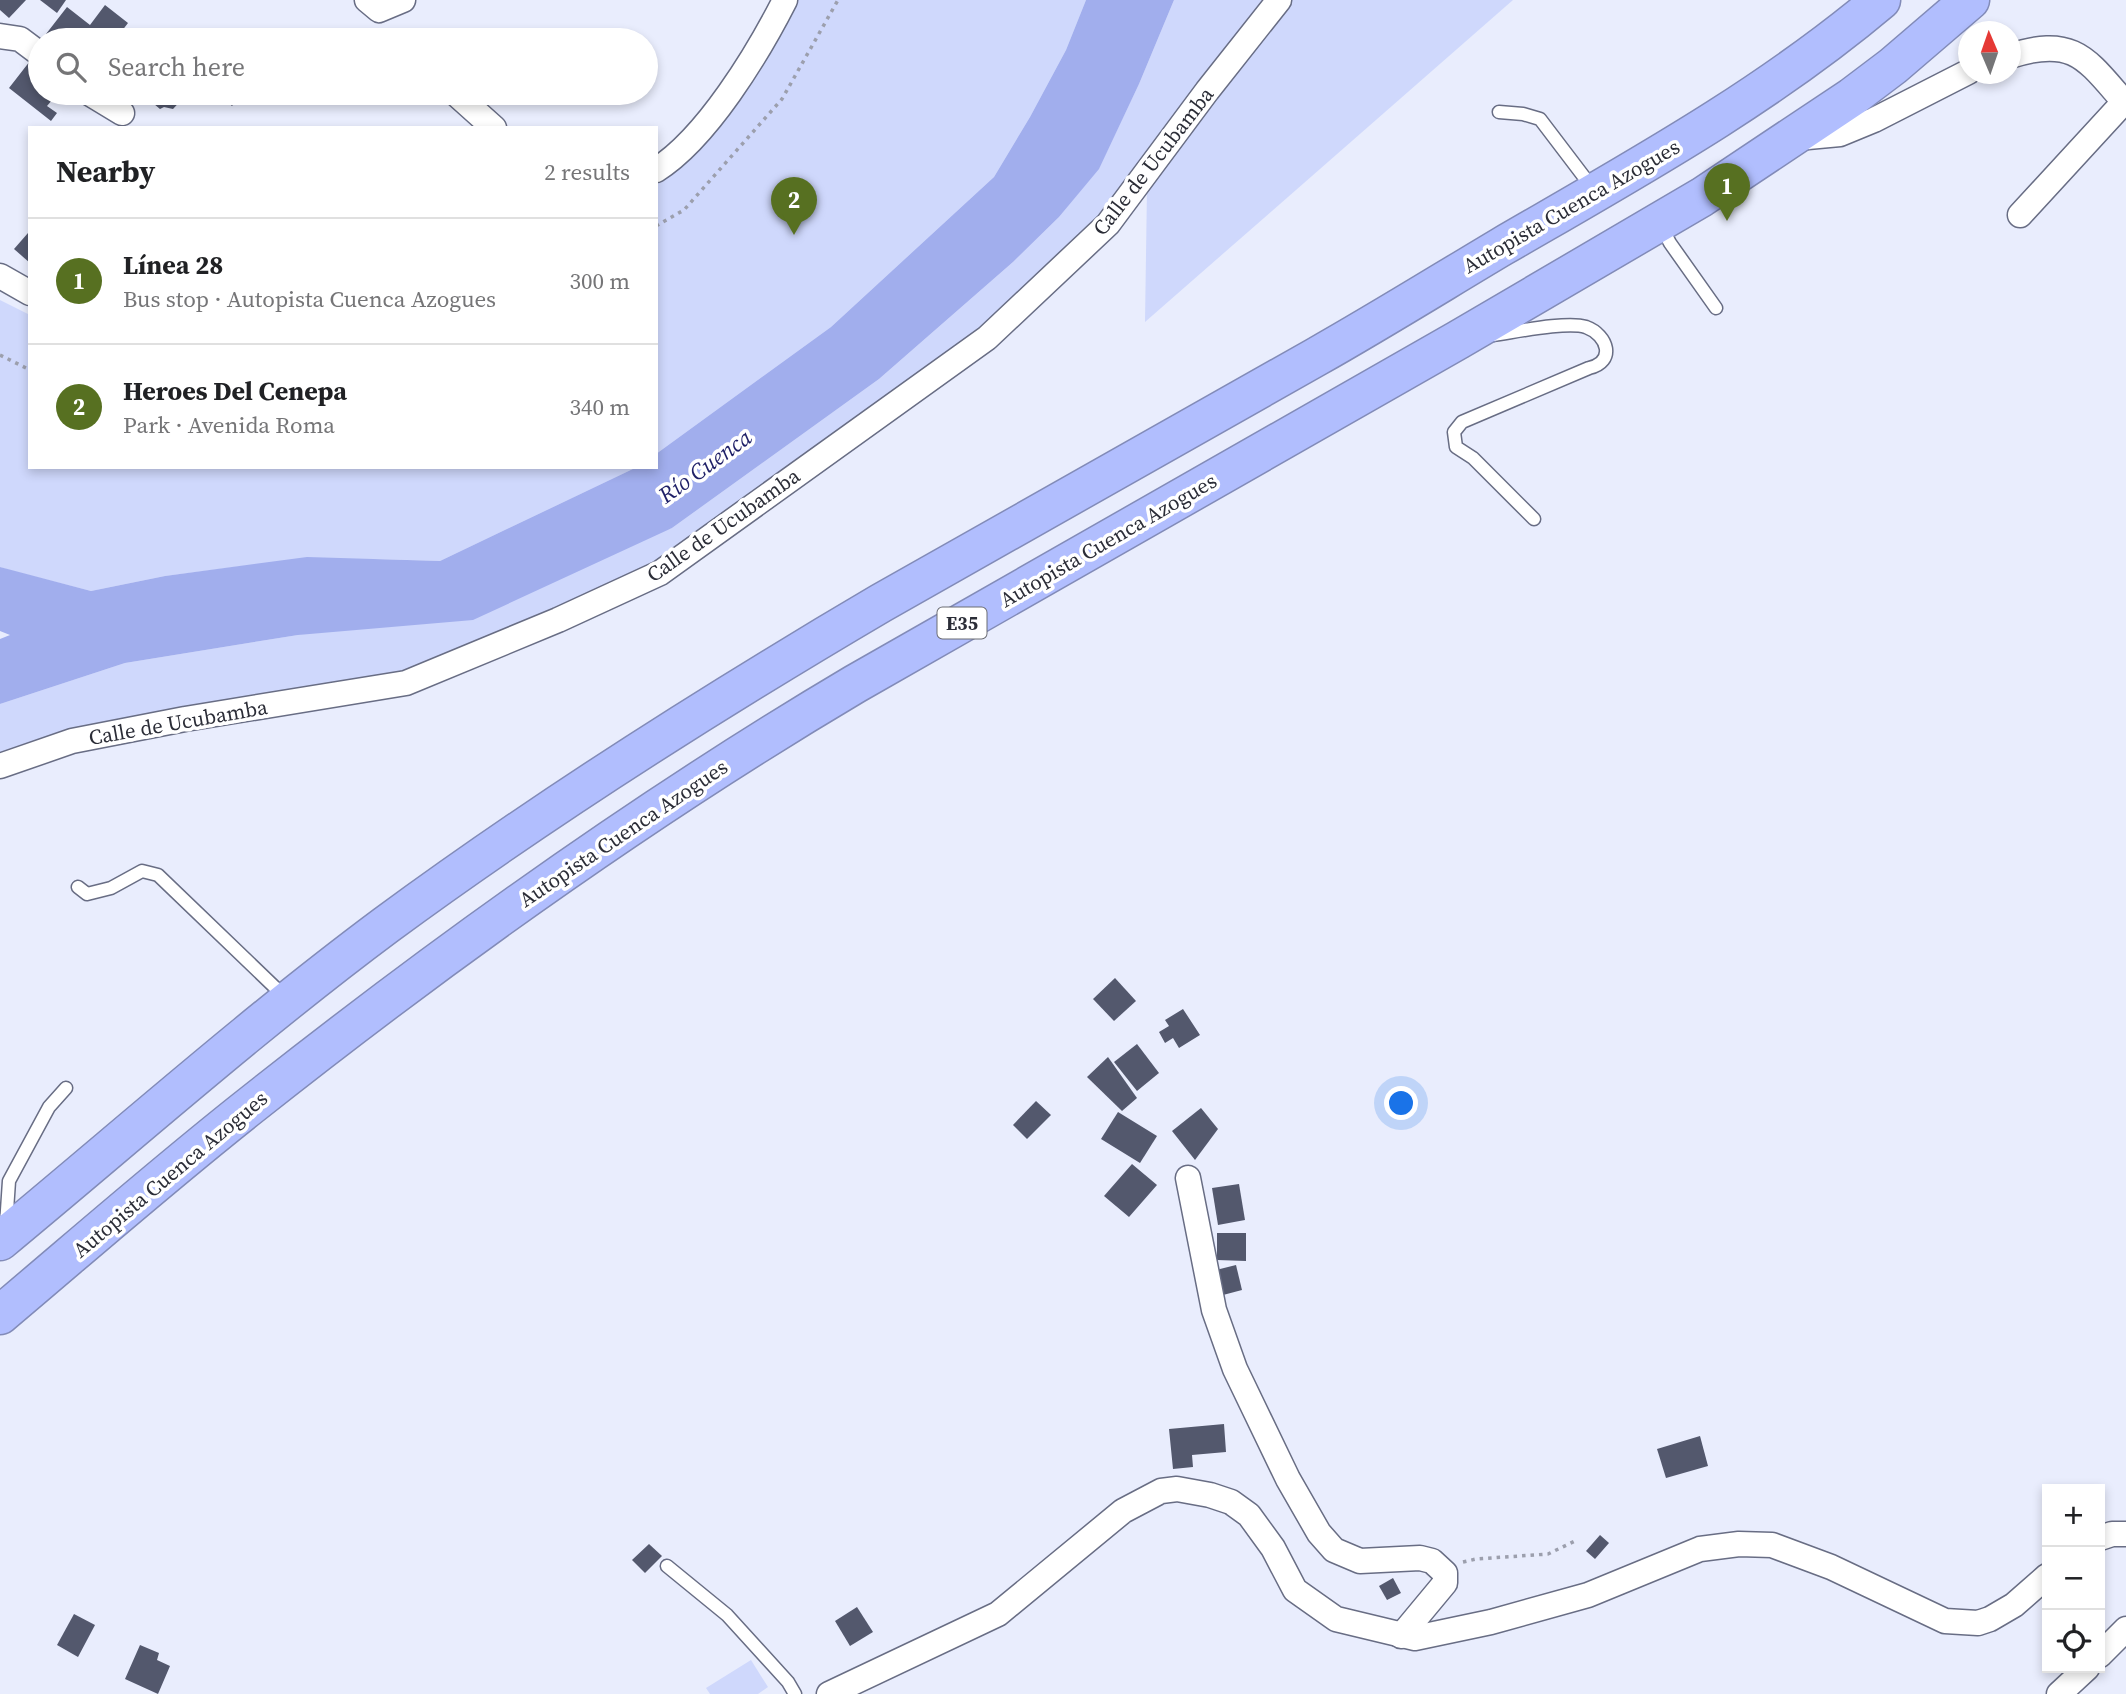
<!DOCTYPE html>
<html lang="en">
<head>
<meta charset="utf-8">
<style>
	:root { --surface:#fff; --page:#f2f2f2; --text:#202124; --muted:#757577; --line:#e0e0e0; --accent:#577021 }
	body { margin:0; font-family:"Source Serif 4",serif; background:var(--page); color:var(--text) }
	.controls { position:absolute; right:21px; bottom:21px; display:grid; overflow:hidden; border-radius:0px; box-shadow:0 4px 10px #0003 }
	.controls button { width:63px; height:63px; display:grid; place-items:center; padding:0; border:0; border-bottom:2px solid var(--line); background:var(--surface); color:var(--text); font:35px sans-serif }
	.compass { position:absolute; left:1958px; top:21px; width:63px; height:63px; border-radius:50%; background:var(--surface); box-shadow:0 4px 10px #0003; rotate:358deg }
	.you { position:absolute; left:1402px; top:1104px; width:24px; height:24px; margin:-18px; border:5px solid #fff; border-radius:50%; background:#1a73e8; box-shadow:0 0 0 10px #1a73e833 }
	.badge { display:grid; place-items:center; width:46px; height:46px; border-radius:50%; background:var(--accent); color:#fff; font-size:23px; font-weight:700 }
	.pin { position:absolute; translate:-50% -58px; filter:drop-shadow(0 2px 4px #0008) }
	.pin::after { content:''; position:absolute; top:37px; width:24px; height:21px; background:inherit; clip-path:polygon(0 0,100% 0,50% 100%) }
	.list { margin:0; padding:0; list-style:none }
	h2 { display:flex; justify-content:space-between; align-items:center; height:91px; margin:0; padding:0 28px; font-size:30px }
	h2 small { font-size:23px; font-weight:400; color:var(--muted) }
	.list li { display:grid; grid-template-columns:46px 1fr auto; gap:21px; align-items:center; box-sizing:border-box; height:126px; padding:0 28px; border-top:2px solid var(--line) }
	.list b { display:block; font-size:26px; white-space:nowrap }
	.list p { margin:0; font-size:23px; white-space:nowrap; color:var(--muted) }
	.list em { font-size:23px; font-style:normal; color:var(--muted) }
	.icon { flex:none; width:38px; height:38px; fill:none; stroke:currentColor; stroke-width:2; stroke-linecap:round; stroke-linejoin:round }
	.map { position:relative; flex:none; width:2126px; height:1694px; overflow:hidden }
	.search { position:absolute; background:var(--surface); box-shadow:0 4px 10px #0003; left:28px; top:28px; width:630px; height:77px; display:flex; align-items:center; gap:18px; box-sizing:border-box; padding:0 24px; border-radius:38px; color:var(--muted); font-size:26px }
	.panel { position:absolute; background:var(--surface); box-shadow:0 4px 10px #0003; left:28px; top:126px; width:630px; height:343px; border-radius:0px }
	.map>svg:first-child { display:block }
	.green { fill:#cfd8fc }
	.water { fill:#a1aeed }
	.building { fill:#53586d }
	.lines { fill:none; stroke-linecap:round; stroke-linejoin:round }
	.lane-casing { stroke:#686d84; stroke-width:15 }
	.street-casing { stroke:#686d84; stroke-width:27 }
	.highway-casing { stroke:#828bb8; stroke-width:41 }
	.path { stroke:#9c9fad; stroke-width:3.5; stroke-dasharray:3.5 5; stroke-linecap:butt }
	.lane { stroke:#fff; stroke-width:12 }
	.street { stroke:#fff; stroke-width:24 }
	.highway { stroke:#b1befe; stroke-width:38 }
	.labels { text-anchor:middle; dominant-baseline:central; stroke-width:7; stroke-linejoin:round; paint-order:stroke }
	.shield { fill:#fff; stroke:#6b6c73; stroke-width:2 }
	.shield-label { font-size:19px; font-weight:bold; fill:#2b2d37 }
	.street-label { font-size:21px; fill:#2b2d37; stroke:#fff }
	.water-label { font-size:23px; font-style:italic; fill:#1e1f67; stroke:#fff }
</style>
</head>
<body>
<div class="map">
<svg width="2126" height="1694" viewBox="0 0 2126 1694">
	<rect width="100%" height="100%" fill="#e9edfd"/>
	<g class="green">
		<polygon points="793,0 1086,0 1066,50 1030,117 994,177 831,327 656,454 656,182"/>
		<polygon points="1174,0 1279,0 1108,224 987,338 660,573 406,683 0,766 0,704 125,663 298,635 672,528 879,379 1013,262 1059,217 1099,168 1139,84"/>
		<polygon points="1291,0 1513,0 1145,322 1147,188"/>
		<polygon points="0,300 30,315 30,467 637,467 440,561 377,559 243,566 165,576 91,591 9,570 0,567"/>
		<polygon points="751,1660 768,1687 758,1694 710,1694 706,1688"/>
	</g>
	<polygon class="water" points="1086,0 1174,0 1139,84 1099,169 1059,217 1013,262 879,379 672,528 473,620 298,635 125,663 0,704 0,639 10,635 0,631 0,567 91,591 165,576 307,557 440,561 637,467 656,467 656,454 831,327 994,177 1030,117 1066,50"/>
	<g class="building">
		<polygon points="0,0 26,0 9,18 0,10"/>
		<polygon points="40,0 66,0 57,13"/>
		<polygon points="105,5 128,23 115,40 54,40 46,34 67,7 90,25"/>
		<polygon points="30,61 40,69 40,93 58,93 47,106 57,113 51,121 9,88"/>
		<polygon points="134,93 159,93 148,105 136,104 129,99"/>
		<polygon points="164,93 185,93 187,94 173,109 164,107 160,109 154,104"/>
		<polygon points="222,93 243,93 232,106 220,96"/>
		<polygon points="28,233 30,234 30,263 14,249"/>
		<polygon points="1115,978 1136,1001 1114,1021 1093,999"/>
		<polygon points="1183,1009 1200,1035 1179,1048 1173,1038 1165,1043 1159,1032 1169,1026 1165,1020"/>
		<polygon points="1137,1044 1159,1073 1137,1091 1114,1062"/>
		<polygon points="1108,1057 1137,1098 1122,1111 1087,1077"/>
		<polygon points="1036,1101 1051,1115 1027,1139 1013,1125"/>
		<polygon points="1201,1108 1218,1129 1195,1160 1172,1131"/>
		<polygon points="1118,1112 1157,1136 1140,1163 1101,1139"/>
		<polygon points="1132,1164 1157,1185 1129,1217 1104,1196"/>
		<polygon points="1239,1184 1245,1220 1218,1225 1212,1188"/>
		<polygon points="1217,1233 1246,1233 1246,1261 1217,1260"/>
		<polygon points="1236,1265 1242,1290 1223,1295 1216,1270"/>
		<polygon points="1224,1424 1226,1452 1192,1455 1193,1467 1173,1469 1169,1429"/>
		<polygon points="1700,1436 1708,1466 1666,1478 1657,1449"/>
		<polygon points="1600,1535 1609,1543 1595,1559 1586,1551"/>
		<polygon points="649,1544 662,1556 645,1573 632,1560"/>
		<polygon points="1393,1578 1401,1593 1387,1600 1379,1586"/>
		<polygon points="857,1607 873,1632 850,1646 835,1621"/>
		<polygon points="74,1614 95,1625 78,1657 57,1645"/>
		<polygon points="140,1645 159,1653 157,1660 170,1666 158,1694 125,1679"/>
	</g>
	<g class="lines">
		<g class="lane-casing">
			<g id="lane">
				<polyline points="1499,112 1523,114 1540,119 1594,190"/>
				<polyline points="1661,226 1670,243 1716,308"/>
				<path d="M1493,335C1515,332 1567,321 1586,327C1608,335 1616,362 1589,368L1462,422L1454,432L1456,447L1473,458L1534,519"/>
				<polyline points="78,887 87,894 111,888 142,871 158,875 286,998"/>
				<polyline points="6,1225 9,1181 49,1107 66,1088"/>
				<polyline points="667,1566 727,1615 788,1682 795,1694"/>
			</g>
		</g>
		<g class="street-casing">
			<g id="street">
				<polyline points="367,0 379,10 403,0"/>
				<polyline points="0,36 20,39 40,54"/>
				<path d="M2010,56C2075,35 2087,60 2126,104"/>
				<polyline points="89,93 122,113"/>
				<polyline points="455,93 494,128"/>
				<polyline points="1797,138 1840,134 1874,120 1968,72"/>
				<path d="M656,170C707,138 758,53 785,0"/>
				<polyline points="2020,215 2124,102"/>
				<polyline points="0,276 30,293"/>
				<polyline points="0,766 72,741 185,719 406,683 558,620 660,573 987,338 1108,224 1207,91 1279,0"/>
				<polyline points="1188,1178 1214,1310 1235,1369 1288,1479 1319,1533 1334,1550 1360,1561 1420,1558 1432,1561 1445,1573 1445,1583 1401,1636"/>
				<polyline points="2100,1538 2112,1534 2126,1534"/>
				<polyline points="2100,1655 2126,1629"/>
				<polyline points="829,1694 998,1614 1123,1511 1161,1491 1177,1489 1210,1495 1231,1502 1249,1515 1273,1548 1295,1590 1336,1619 1415,1638 1491,1622 1588,1595 1700,1549 1739,1544 1772,1545 1831,1567 1945,1621 1978,1623 1990,1619 2014,1605 2047,1576"/>
				<polyline points="2059,1694 2087,1668"/>
			</g>
		</g>
		<g class="highway-casing">
			<g id="highway">
				<path d="M0,1241C128,1135 253,1024 386,925C545,808 711,703 881,603C1025,520 1171,440 1316,357C1378,322 1439,284 1501,247C1632,171 1765,98 1881,0"/>
				<path d="M0,1315C83,1245 165,1173 250,1106C443,953 644,809 855,684L1458,340L1702,197L1852,97L1893,66L1970,0"/>
			</g>
		</g>
		<g class="path">
			<polyline points="656,226 684,210 782,99 838,0"/>
			<polyline points="0,355 30,370"/>
			<polyline points="1463,1562 1476,1559 1548,1554 1575,1541"/>
		</g>
		<use href="#lane" class="lane"/>
		<use href="#street" class="street"/>
		<use href="#highway" class="highway"/>
	</g>
	<g class="labels">
		<rect class="shield" x="937.5" y="607.5" width="49" height="31" rx="5"/>
		<g class="shield-label">
			<text x="962" y="623">E35</text>
		</g>
		<g class="street-label">
			<text transform="translate(1153 161) rotate(-52)">Calle de Ucubamba</text>
			<text transform="translate(1571 206) rotate(-30)">Autopista Cuenca Azogues</text>
			<text transform="translate(723 525) rotate(-35)">Calle de Ucubamba</text>
			<text transform="translate(1108 540) rotate(-30)">Autopista Cuenca Azogues</text>
			<text transform="translate(178 722) rotate(-10)">Calle de Ucubamba</text>
			<text transform="translate(623 833) rotate(-34)">Autopista Cuenca Azogues</text>
			<text transform="translate(170 1174) rotate(-40)">Autopista Cuenca Azogues</text>
		</g>
		<g class="water-label">
			<text transform="translate(705 466) rotate(-36)">Río Cuenca</text>
		</g>
	</g>
</svg>
<div class="controls">
<button>+</button>
<button>−</button>
<button><svg class="icon" aria-label="locate" viewBox="0 0 24 24"><circle cx="12" cy="12" r="6"/><path d="M12 2v4M12 18v4M2 12h4M18 12h4"/></svg></button>
</div>
<svg class="compass" viewBox="-18 -18 36 36"><path d="M0-13l5 13h-10z" fill="#e53935"/><path d="M0 13l5-13h-10z" fill="#757577"/></svg>
<div class="you"></div>
<div class="pin badge" style="left:1727px;top:221px">1</div>
<div class="pin badge" style="left:794px;top:235px">2</div>
<div class="search"><svg class="icon" aria-label="search" viewBox="0 0 24 24"><circle cx="10" cy="10" r="6"/><path d="M15 15l6 6"/></svg>Search here</div>
<section class="panel">
<h2>Nearby<small>2 results</small></h2>
<ul class="list">
<li><span class="badge">1</span><div><b>Línea 28</b><p>Bus stop · Autopista Cuenca Azogues</p></div><em>300 m</em></li>
<li><span class="badge">2</span><div><b>Heroes Del Cenepa</b><p>Park · Avenida Roma</p></div><em>340 m</em></li>
</ul>
</section>
</div>
</body>
</html>
